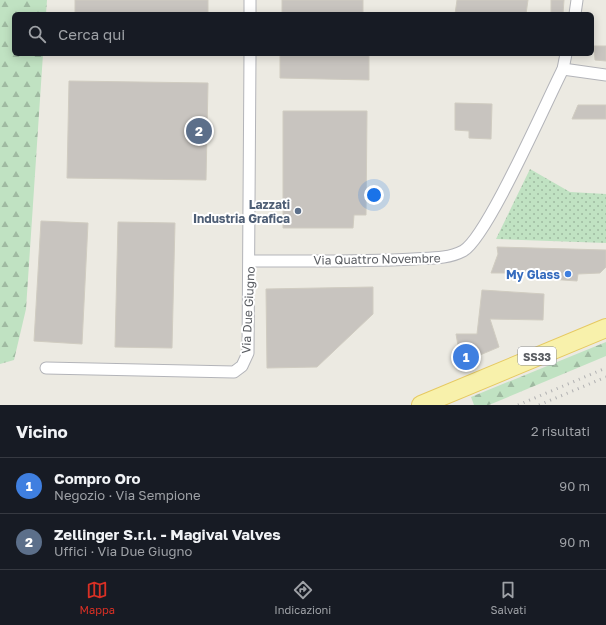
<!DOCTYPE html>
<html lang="it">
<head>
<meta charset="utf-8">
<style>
	:root { --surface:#171b24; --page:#242831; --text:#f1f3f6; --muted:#9ea1a6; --line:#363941; --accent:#d93025 }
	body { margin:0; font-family:"Golos Text",sans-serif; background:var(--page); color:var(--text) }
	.you { position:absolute; left:374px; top:195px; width:14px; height:14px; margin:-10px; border:3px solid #fff; border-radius:50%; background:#1a73e8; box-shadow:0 0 0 6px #1a73e833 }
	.badge { display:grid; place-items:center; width:26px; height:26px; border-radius:50%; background:var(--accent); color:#fff; font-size:13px; font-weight:700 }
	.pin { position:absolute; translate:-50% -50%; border:2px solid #fff; box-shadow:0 1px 4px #0006 }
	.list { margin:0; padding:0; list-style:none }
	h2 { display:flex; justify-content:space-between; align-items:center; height:52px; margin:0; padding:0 16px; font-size:17px }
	h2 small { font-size:13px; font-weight:400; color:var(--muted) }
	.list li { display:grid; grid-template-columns:26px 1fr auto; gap:12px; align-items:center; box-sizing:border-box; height:56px; padding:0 16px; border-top:1px solid var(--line) }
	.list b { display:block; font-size:15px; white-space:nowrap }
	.list p { margin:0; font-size:13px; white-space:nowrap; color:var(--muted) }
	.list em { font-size:13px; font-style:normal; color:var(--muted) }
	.icon { flex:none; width:22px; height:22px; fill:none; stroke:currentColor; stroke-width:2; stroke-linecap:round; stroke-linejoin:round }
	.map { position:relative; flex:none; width:606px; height:405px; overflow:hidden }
	.search { position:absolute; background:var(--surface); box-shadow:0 2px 10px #0003; left:12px; right:12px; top:12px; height:44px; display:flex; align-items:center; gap:10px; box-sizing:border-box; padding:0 14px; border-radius:6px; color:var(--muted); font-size:15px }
	.sheet { height:164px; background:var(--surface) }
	nav { display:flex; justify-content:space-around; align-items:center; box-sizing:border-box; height:56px; border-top:1px solid var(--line); background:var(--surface); font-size:11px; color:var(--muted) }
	nav a { display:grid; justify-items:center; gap:2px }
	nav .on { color:var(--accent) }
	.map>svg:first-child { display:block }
	.grass { fill:url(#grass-dots) }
	.forest { fill:url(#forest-firs) }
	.building { fill:#c8c4bf; stroke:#d0ccc1 }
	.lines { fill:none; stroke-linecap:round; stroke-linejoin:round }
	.minor-casing { stroke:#b3b4b9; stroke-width:13 }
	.primary-casing { stroke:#e6c961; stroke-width:20 }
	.minor { stroke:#fff; stroke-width:11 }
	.primary { stroke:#f8f1ab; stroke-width:18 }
	.rail { stroke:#b1b1b2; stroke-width:3; stroke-dasharray:1 5; stroke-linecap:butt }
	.service-dot { fill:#5c6f8a; stroke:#fff; stroke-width:1.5 }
	.shop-dot { fill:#3f7fe0; stroke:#fff; stroke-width:1.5 }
	.labels { text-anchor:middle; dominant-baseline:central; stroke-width:4; stroke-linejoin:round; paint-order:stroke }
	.shield { fill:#fff; stroke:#8c8e91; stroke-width:1 }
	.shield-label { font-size:11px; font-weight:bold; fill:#5a5d62 }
	.service-label { font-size:12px; font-weight:bold; fill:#4e5e75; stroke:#fff; text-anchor:end }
	.street-label { font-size:12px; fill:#5a5d62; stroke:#fff }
	.shop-label { font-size:12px; font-weight:bold; fill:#366cbe; stroke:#fff; text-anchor:end }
</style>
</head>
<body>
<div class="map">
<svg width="606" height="405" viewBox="0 0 606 405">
	<defs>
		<pattern id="grass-dots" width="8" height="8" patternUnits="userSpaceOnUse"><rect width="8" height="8" fill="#c0e2c2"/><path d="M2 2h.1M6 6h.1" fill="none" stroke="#9fbaa1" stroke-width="1.8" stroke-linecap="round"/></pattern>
		<pattern id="forest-firs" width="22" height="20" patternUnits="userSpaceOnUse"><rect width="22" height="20" fill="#c0e2c2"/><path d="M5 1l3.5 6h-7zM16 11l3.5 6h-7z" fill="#9fbaa1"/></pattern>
	</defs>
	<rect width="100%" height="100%" fill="#eceae2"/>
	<polygon class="grass" points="530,169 570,192 606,194 606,243 496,239"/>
	<g class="forest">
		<polygon points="0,0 47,0 46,14 14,14 14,54 43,54 26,309 14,360 0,364"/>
		<polygon points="606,342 606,356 489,405 474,405 471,397"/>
	</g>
	<g class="building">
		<rect x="75" y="0" width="133" height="14"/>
		<rect x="282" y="0" width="81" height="14"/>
		<polygon points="457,0 528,0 526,14 455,14"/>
		<polygon points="551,0 564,0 563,14 551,14"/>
		<polygon points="594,46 606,46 606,61 595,60"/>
		<polygon points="280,54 369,54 369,80 280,78"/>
		<polygon points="69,81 208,83 206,180 67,178"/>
		<polygon points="455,103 492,104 491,139 469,138 469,131 455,130"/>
		<polygon points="578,105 606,105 606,119 572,119"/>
		<polygon points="283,111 367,111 366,215 354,215 353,228 283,228"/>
		<polygon points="41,221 88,223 82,344 34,341"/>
		<polygon points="118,222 175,223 172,348 115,347"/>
		<polygon points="497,247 606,250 606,267 600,273 578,274 577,281 549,279 550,273 491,273 498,254"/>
		<polygon points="373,287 373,314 317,367 267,368 266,289"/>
		<polygon points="482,290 544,294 543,320 490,319 499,347 461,363 456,334 477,334"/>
	</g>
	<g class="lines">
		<g class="minor-casing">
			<g id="minor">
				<polyline points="250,14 250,0"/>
				<polyline points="575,14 577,0"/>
				<polyline points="563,69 606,75"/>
				<path d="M250,261C304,261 359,262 413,259C430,258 448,259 463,251C487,238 547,100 563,69L566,54"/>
				<polyline points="46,368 234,372 242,366 248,353 250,54"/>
			</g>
		</g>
		<g class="primary-casing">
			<polyline id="primary" points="421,405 606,328"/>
		</g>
		<use href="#minor" class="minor"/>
		<use href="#primary" class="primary"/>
		<g class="rail">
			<polyline points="518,405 606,368"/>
			<polyline points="539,405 606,377"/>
		</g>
	</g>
	<circle class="service-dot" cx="298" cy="211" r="4"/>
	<circle class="shop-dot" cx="568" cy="274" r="4"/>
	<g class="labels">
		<rect class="shield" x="518" y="347" width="38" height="18" rx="3"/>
		<g class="shield-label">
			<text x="537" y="356">SS33</text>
		</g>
		<g class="service-label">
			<text x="290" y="204">Lazzati<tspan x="290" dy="14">Industria Grafica</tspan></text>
		</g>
		<g class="street-label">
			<text transform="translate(377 259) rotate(-1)">Via Quattro Novembre</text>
			<text transform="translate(248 310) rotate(-87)">Via Due Giugno</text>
		</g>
		<g class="shop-label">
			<text x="560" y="274">My Glass</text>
		</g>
	</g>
</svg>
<div class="you"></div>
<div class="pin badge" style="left:466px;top:357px;background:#3f7fe0">1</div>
<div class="pin badge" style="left:199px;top:131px;background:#5c6f8a">2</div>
<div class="search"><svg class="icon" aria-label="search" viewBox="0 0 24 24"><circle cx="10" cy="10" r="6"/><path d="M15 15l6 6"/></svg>Cerca qui</div>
</div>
<section class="sheet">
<h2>Vicino<small>2 risultati</small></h2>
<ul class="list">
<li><span class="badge" style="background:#3f7fe0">1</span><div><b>Compro Oro</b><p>Negozio · Via Sempione</p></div><em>90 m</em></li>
<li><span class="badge" style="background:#5c6f8a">2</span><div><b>Zellinger S.r.l. - Magival Valves</b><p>Uffici · Via Due Giugno</p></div><em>90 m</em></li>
</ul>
</section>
<nav>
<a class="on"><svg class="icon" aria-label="map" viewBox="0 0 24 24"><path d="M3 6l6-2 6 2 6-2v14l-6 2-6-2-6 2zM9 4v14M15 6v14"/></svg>Mappa</a>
<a><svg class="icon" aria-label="directions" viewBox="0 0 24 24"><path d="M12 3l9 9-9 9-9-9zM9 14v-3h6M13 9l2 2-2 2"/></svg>Indicazioni</a>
<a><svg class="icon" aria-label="saved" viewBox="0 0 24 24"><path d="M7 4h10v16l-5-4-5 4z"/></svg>Salvati</a>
</nav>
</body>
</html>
